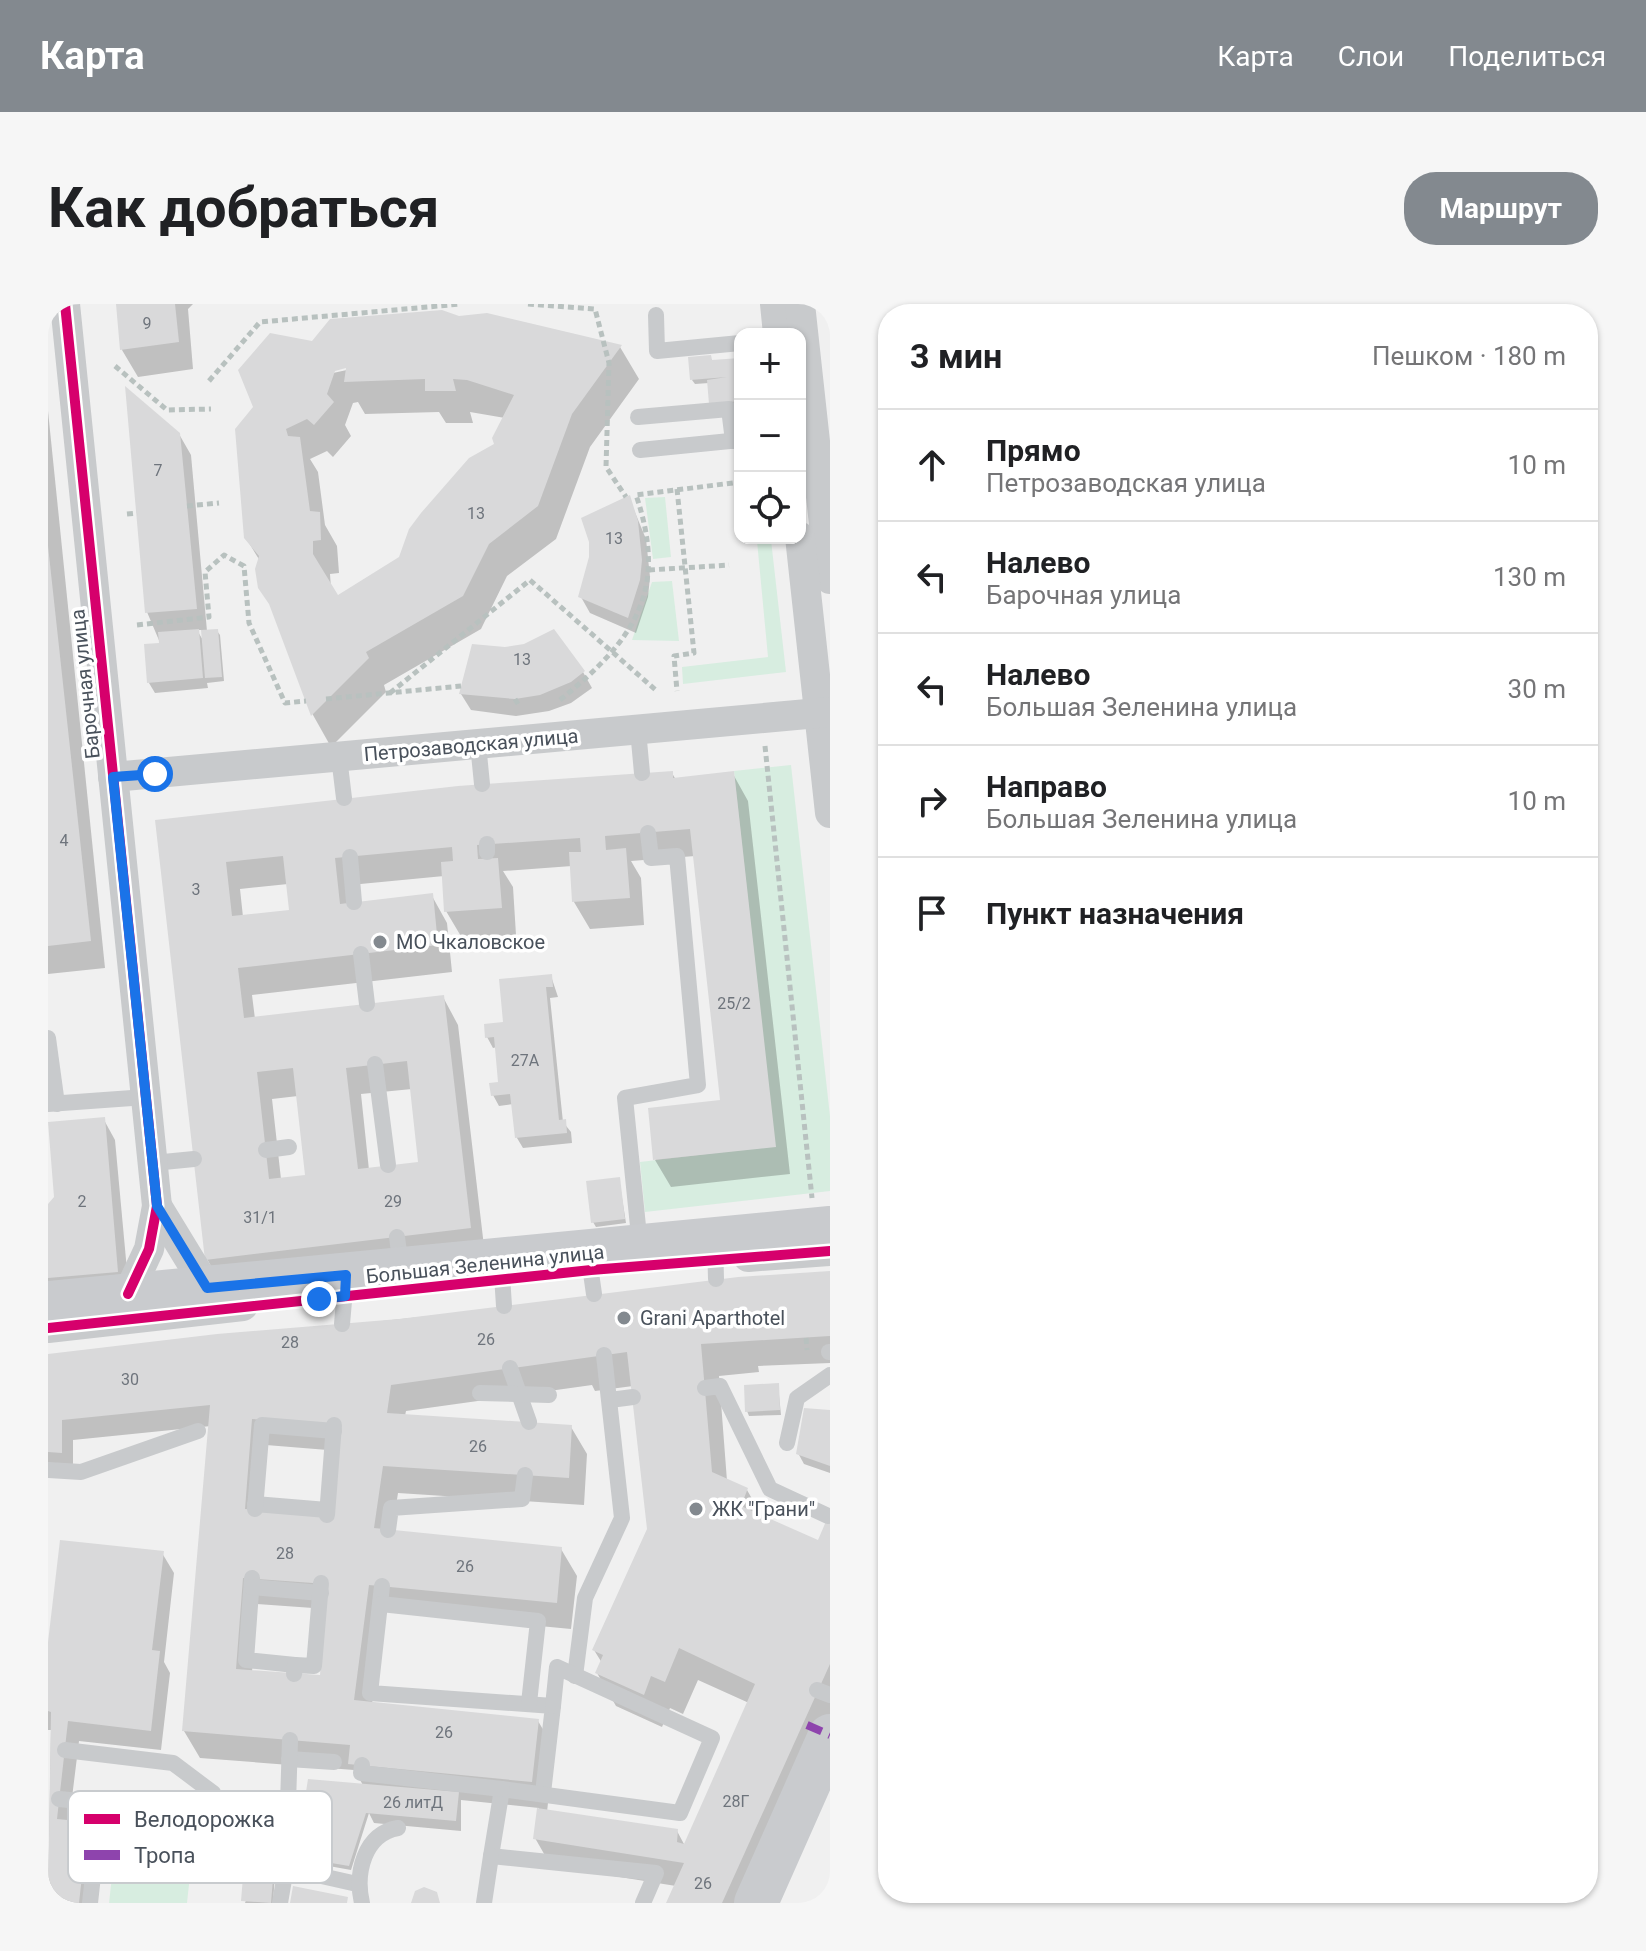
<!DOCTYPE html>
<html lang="ru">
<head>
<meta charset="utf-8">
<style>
	:root { --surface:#fff; --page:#f6f6f6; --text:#202124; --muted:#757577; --line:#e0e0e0; --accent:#83898f }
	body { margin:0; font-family:Roboto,sans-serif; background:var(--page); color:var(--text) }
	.controls { position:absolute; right:24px; top:24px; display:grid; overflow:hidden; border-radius:16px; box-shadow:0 2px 6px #0004 }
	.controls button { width:72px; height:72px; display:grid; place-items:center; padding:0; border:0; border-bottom:2px solid var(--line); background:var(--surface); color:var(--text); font:40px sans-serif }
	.stop { position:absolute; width:24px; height:24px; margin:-18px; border:6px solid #1a73e8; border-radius:50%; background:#fff }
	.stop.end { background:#1a73e8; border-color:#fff; box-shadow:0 2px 8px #0008 }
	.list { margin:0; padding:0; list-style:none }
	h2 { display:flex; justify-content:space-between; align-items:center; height:104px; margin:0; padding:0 32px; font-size:34px }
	h2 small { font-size:26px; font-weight:400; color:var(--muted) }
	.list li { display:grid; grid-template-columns:52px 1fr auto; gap:24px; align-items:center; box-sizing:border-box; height:112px; padding:0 32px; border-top:2px solid var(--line) }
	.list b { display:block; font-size:30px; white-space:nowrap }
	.list p { margin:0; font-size:26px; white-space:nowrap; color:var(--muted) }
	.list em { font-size:26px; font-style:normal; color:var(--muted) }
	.icon { flex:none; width:44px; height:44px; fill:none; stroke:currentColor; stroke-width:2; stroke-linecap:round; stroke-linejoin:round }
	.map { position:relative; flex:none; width:782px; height:1599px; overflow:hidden; border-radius:32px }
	header { display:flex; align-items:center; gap:48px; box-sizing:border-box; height:112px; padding:0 40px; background:var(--accent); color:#fff }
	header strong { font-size:38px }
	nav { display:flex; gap:44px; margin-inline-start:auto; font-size:28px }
	.intro { display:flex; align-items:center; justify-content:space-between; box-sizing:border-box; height:192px; padding:0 48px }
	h1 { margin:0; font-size:56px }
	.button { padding:20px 36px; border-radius:32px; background:var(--accent); color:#fff; font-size:28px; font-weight:700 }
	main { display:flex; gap:48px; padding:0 48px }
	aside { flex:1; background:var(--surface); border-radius:32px; box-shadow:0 2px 6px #0004 }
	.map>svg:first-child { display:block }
	.green { fill:#d7ede0 }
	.shadow { fill:#0003; fill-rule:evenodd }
	.building { fill:#d9d9da; fill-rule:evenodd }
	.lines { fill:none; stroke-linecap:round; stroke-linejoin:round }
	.path { stroke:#b8c1bf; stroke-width:5; stroke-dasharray:6 4; stroke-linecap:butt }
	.service { stroke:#c8cacc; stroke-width:16 }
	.minor { stroke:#c8cacc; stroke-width:30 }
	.secondary { stroke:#c9cbce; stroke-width:44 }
	.quiet { stroke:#8e44ad; stroke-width:8; stroke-dasharray:16 8; stroke-linecap:butt }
	.cycleway-casing { stroke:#fff; stroke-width:15 }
	.cycleway { stroke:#d6006c; stroke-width:10 }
	.route { stroke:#1a73e8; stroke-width:10 }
	.poi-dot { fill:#83898f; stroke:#fff; stroke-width:3 }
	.labels { text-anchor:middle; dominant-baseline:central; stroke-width:7; stroke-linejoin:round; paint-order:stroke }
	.number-label { font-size:16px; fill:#6e747c }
	.street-label { font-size:20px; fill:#49515b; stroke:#fff }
	.poi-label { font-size:20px; fill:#49515b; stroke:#fff; text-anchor:start }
	.key { fill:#fff; stroke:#c8cbce; stroke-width:2 }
	.key-label { font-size:22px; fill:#49515b }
</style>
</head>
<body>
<header>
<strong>Карта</strong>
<nav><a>Карта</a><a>Слои</a><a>Поделиться</a></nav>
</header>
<div class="intro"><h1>Как добраться</h1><a class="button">Маршрут</a></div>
<main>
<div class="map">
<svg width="782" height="1599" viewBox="0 0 782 1599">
	<rect width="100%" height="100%" fill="#f0f0f0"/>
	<g class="green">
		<polygon points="617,193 623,253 605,255 597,194"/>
		<polygon points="723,236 738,368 635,380 634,363 720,353 709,237"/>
		<polygon points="624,277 631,337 584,336 604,278"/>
		<polygon points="743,461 782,812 782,887 597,908 592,858 727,842 686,467"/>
		<polygon points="68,1536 145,1544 139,1599 61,1599"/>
	</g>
	<g class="shadow">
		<polygon points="70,0 145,0 140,5 145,65 90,73 74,46"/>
		<path d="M410,14L572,43L591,75L542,143L508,235L459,272L433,325L336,381L338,388L283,443L265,411L226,308L212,257L198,234L264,39ZM307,60L308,64L285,69V65ZM310,98L317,110L391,108L398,119H425L422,108L457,114L449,141L352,255L289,294L283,284L282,270L291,269L289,242L277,221L270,168L262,155L279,147L285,153L303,132L297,121L305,99Z"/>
		<polygon points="662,53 665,58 692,56 692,102 666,104 661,79 647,80 644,76"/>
		<polygon points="0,107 57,664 0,670"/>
		<path d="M131,130L143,151L159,327H169L172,331L176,377L159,379L160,384L107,389L101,379L113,341L99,308ZM149,326H155L156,338Z"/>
		<polygon points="581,194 598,235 602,273 600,293 588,329 542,309 533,293"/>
		<polygon points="458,345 535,368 544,384 523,399 501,407 468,412 423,406 413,390"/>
		<path d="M624,469L628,476L685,470L700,497L742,870L623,883L607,856L674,798L647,552L583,557L593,574L596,621L542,625L526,598L524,562L455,567L465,583L468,631L414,634L398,607L396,572L302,581L304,601L384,592L399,619L404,668L204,691L207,715L395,693L410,721L437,951L175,983L159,955L109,518ZM240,580L243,608L195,613L192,585ZM364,785L372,859L321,866L313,790ZM250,792L259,873L233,875L224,795Z"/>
		<polygon points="503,672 510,693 502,694 515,818 523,828 524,839 475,844 469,834 465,800 451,802 445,791 453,780 449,743 445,744 439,733 457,720"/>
		<polygon points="56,816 67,836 81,988 0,994 0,903"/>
		<polygon points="571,875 578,919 548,923 545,918"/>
		<path d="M782,970V1059L710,1062L711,1068L671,1072L679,1177L699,1186L715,1214L771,1239L782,1214V1435L702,1599H621L628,1582L503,1562L487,1534L491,1504L413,1496V1527L326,1519L321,1509L303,1566L253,1557L250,1553L315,1481L306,1466L152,1454L136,1427L163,1122L25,1136V1169L0,1167V1052ZM544,1081L547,1087L585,1082L601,1225L546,1346L554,1359L549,1369L568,1402L614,1423L622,1404L635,1410L650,1376L701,1399L637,1542L629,1527L499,1508L506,1444L490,1417L324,1400L335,1307L523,1325L529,1272L513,1245L344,1228L350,1189L536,1201L539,1150L523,1123L357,1112L358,1107ZM218,1141L292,1147L287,1214L213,1208ZM209,1300L279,1305L274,1373L204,1368Z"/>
		<polygon points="730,1081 733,1111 701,1112 699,1107"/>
		<polygon points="782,1110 782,1169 756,1160 750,1149"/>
		<polygon points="114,1249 126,1269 116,1358 122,1369 113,1446 31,1437 21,1518 39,1520 50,1541 44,1599 0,1599 3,1426 0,1426 0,1356"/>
		<polygon points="228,1515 230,1530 238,1543 229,1542 225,1599 197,1599"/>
	</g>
	<g class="building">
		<polygon points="68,0 127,0 131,38 72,46"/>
		<path d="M394,6L411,12L439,9L574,41L524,110L490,202L441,240L415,292L318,348L321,354L263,412L221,300L210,284L207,265L211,252L196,234L187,125L205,103L190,66L222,29L264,37L282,15ZM298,64L296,78L377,75V87H408L405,75L419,76L466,91L444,134L446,140L421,154L373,209L361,225L351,253L290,291L265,250V237L273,236L272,208L262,207L252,133L240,132L238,125L259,115L266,121L286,98L279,90L287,67Z"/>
		<polygon points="663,51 664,56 692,54 692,97 661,100 659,76 679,73 642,76 640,53"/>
		<polygon points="77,82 132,129 149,305 97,309"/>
		<polygon points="582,191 590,217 594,256 592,276 580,314 530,293 541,253 541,238 533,214"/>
		<polygon points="0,242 43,637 0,642"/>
		<polygon points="151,325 155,374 99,379 96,340 111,339 110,328"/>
		<polygon points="170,325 174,373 157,374 153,326"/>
		<polygon points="506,325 537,367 523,378 492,391 467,395 411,390 424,340 457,343 476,340"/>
		<path d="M625,467V474L686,467L728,843L605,856L600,804L672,796L642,525L557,532L558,546L578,544L582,594L524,598L521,548H533L532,534L429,541L430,555L450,554L454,604L396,608L393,558L405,557L404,543L287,554L292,600L385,589L390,641L190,664L196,714L396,691L423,924L157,956L107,516L410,482ZM235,552L241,606L184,612L178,558ZM359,757L370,858L310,865L298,764ZM245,764L257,871L221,875L209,768Z"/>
		<polygon points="504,670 505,683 498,683 511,816 518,815 519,829 467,834 462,790 443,792 441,779 450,778 446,733 437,734 436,720 455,718 451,675"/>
		<polygon points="57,813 70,968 0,974 0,900 6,893 0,818"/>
		<polygon points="572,873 577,915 543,919 538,877"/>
		<path d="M782,967V1032L653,1040L664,1168L700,1184L693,1202L770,1236L782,1208V1360L674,1599H618L636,1559L485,1535L489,1504L630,1525L629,1538L636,1540L707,1380L631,1344L617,1378L603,1372L596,1391L547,1369L555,1351L544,1346L599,1225L579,1048L343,1081L339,1109L524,1121L521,1174L335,1162L326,1224L514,1243L509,1299L321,1281L306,1396L491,1415L484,1478L300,1460L302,1441L134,1427L162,1101L14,1116V1149L0,1148V1050L169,1030L351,1015L690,973ZM204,1115L292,1122L285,1212L197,1205ZM195,1274L279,1280L272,1371L188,1365Z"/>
		<polygon points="731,1079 732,1106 697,1108 696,1081"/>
		<polygon points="756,1104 782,1106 782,1162 748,1150"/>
		<polygon points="12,1236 116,1247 104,1346 112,1347 103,1427 20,1417 9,1515 40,1518 31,1599 0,1599 3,1408 0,1407 0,1338"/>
		<polygon points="260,1475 411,1488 408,1517 318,1509 301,1562 248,1553"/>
		<polygon points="200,1511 230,1513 228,1528 237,1528 236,1539 228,1538 223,1599 193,1597"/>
		<polygon points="245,1582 300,1593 299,1599 242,1599"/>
		<polygon points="376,1583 389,1588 392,1599 363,1599 367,1587"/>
	</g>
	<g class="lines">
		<g class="path">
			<polyline points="480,0 547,5 561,59 558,163 578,193"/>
			<polyline points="67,62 119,106 163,105"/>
			<polyline points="161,77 212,18 413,0"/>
			<polyline points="629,185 646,349 626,352 629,387"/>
			<polyline points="139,202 171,199"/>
			<polyline points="79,210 89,209"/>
			<polyline points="601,266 681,261"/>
			<polyline points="89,321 161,313 157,268 176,251 196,262 201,319 237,399 258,397"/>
			<polyline points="342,389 482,276 610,388"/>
			<polyline points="278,395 413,382"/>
			<polyline points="467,395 470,400"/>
			<path d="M512,396C586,336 621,288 588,191L692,178"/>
			<polyline points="717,442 764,894"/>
			<polyline points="758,1034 759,1046"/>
		</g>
		<g class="service">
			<polyline points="608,11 609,47 692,39"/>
			<polyline points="590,113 681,105 685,137"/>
			<polyline points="592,146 692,136"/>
			<polyline points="590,426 594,469"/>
			<polyline points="430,440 434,480"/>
			<polyline points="291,453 296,494"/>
			<polyline points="439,540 439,548"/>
			<polyline points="302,553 306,598"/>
			<polyline points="313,650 319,700"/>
			<polyline points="0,734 9,800"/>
			<polyline points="327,760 340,861"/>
			<polyline points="0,800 98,793"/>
			<polyline points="218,846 241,843"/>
			<polyline points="105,859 146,855"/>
			<polyline points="349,933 353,963"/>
			<polyline points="667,937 668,975"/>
			<polyline points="592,942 577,794 650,781 629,552 603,554 600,529"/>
			<polyline points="540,948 546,990"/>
			<polyline points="453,956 456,1002"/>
			<polyline points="294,1020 298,974"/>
			<polyline points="781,1048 782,1048"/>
			<polyline points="462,1064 481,1118"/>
			<polyline points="657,1084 672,1082 722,1185 780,1212"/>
			<polyline points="432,1089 501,1091"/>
			<polyline points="562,1096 585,1093"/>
			<polyline points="739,1139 749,1094 782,1071"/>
			<polyline points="0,1166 33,1168 150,1127"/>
			<polyline points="207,1200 279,1206"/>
			<polyline points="207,1205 214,1121 286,1127"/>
			<polyline points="279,1211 286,1121"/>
			<polyline points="340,1226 343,1204 474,1195 477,1171"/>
			<polyline points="204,1274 198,1356 247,1361"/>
			<polyline points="334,1282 322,1389 505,1402 495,1489"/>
			<polyline points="204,1283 273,1289"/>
			<polyline points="333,1300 490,1317 481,1399"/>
			<polyline points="246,1370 247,1361 266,1362 273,1279"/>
			<polyline points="527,1372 537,1294 574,1214 556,1051"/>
			<polyline points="769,1386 782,1391"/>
			<polyline points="505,1402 509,1363 664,1434 632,1509 454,1485 443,1552 608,1569 595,1599"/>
			<polyline points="241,1455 286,1458"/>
			<polyline points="314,1461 313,1469 454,1485"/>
			<polyline points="11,1495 163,1510 165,1489 125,1459 17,1446"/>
			<polyline points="238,1564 309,1580"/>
			<polyline points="42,1599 53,1499"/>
			<polyline points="232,1599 238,1564 242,1436"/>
			<path d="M314,1599C307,1569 316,1530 350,1524"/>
			<polyline points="436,1599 443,1552"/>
		</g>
		<g class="minor">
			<polyline points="17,0 109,902 101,945 80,990"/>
			<polyline points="727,0 730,30"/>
			<polyline points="752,0 782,275"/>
			<polyline points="752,233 782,509"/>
			<polyline points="65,473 782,408"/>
			<polyline points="109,902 159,984"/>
			<polyline points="700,953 782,947"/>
			<polyline points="0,1024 195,1002"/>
		</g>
		<g class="secondary">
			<polyline points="0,999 782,924"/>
			<polyline points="708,1599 782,1432"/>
		</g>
		<polyline class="quiet" points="759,1421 782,1431"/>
		<g class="cycleway-casing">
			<g id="cycleway">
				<polyline points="17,0 109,902 101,945 80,990"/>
				<polyline points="0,1024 543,966 782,947"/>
			</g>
		</g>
		<use href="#cycleway" class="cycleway"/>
	</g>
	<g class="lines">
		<polyline class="route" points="107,470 65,473 109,902 159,984 298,971 297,992 271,995"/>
	</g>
	<g class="poi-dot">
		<circle cx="332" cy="638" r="8"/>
		<circle cx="576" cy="1014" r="8"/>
		<circle cx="648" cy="1205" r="8"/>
	</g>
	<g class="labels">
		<g class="number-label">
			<text x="99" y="19">9</text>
			<text x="110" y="166">7</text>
			<text x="428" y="209">13</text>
			<text x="566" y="234">13</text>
			<text x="474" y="355">13</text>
			<text x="16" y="536">4</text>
			<text x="148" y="585">3</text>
			<text x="686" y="699">25/2</text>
			<text x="477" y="756">27А</text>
			<text x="34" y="897">2</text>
			<text x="345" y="897">29</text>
			<text x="212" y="913">31/1</text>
			<text x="438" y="1035">26</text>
			<text x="242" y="1038">28</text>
			<text x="82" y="1075">30</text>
			<text x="430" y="1142">26</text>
			<text x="237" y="1249">28</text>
			<text x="417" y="1262">26</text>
			<text x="396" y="1428">26</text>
			<text x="688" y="1497">28Г</text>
			<text x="365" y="1498">26 литД</text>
			<text x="655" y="1579">26</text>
		</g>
		<g class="street-label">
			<text transform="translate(37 380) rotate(-96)">Барочная улица</text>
			<text transform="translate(423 441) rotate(-5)">Петрозаводская улица</text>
			<text transform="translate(437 960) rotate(-6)">Большая Зеленина улица</text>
		</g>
		<g class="poi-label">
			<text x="348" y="638">МО Чкаловское</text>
			<text x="592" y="1014">Grani Aparthotel</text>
			<text x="664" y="1205">ЖК "Грани"</text>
		</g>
	</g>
	<rect x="20" y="1487" width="264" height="92" rx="12" class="key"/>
	<rect x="36" y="1510" width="36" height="10" fill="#d6006c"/>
	<rect x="36" y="1546" width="36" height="10" fill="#8e44ad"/>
	<g class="key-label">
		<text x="86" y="1523">Велодорожка</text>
		<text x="86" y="1559">Тропа</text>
	</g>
</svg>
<div class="controls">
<button>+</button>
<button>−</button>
<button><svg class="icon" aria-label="locate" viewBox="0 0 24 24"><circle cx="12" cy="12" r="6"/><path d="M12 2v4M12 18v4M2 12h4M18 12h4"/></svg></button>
</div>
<div class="stop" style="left:107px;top:470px"></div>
<div class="stop end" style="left:271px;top:995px"></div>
</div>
<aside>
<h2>3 мин<small>Пешком · 180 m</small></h2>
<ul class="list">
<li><svg class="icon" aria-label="ahead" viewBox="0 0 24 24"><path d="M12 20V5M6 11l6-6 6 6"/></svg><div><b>Прямо</b><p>Петрозаводская улица</p></div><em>10 m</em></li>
<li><svg class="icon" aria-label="left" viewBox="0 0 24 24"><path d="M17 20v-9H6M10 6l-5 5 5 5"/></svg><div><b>Налево</b><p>Барочная улица</p></div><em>130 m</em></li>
<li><svg class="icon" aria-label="left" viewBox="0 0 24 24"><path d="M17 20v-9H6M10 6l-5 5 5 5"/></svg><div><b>Налево</b><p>Большая Зеленина улица</p></div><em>30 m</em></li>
<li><svg class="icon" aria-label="right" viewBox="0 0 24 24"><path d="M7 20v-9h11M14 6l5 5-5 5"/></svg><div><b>Направо</b><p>Большая Зеленина улица</p></div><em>10 m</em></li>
<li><svg class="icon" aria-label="arrive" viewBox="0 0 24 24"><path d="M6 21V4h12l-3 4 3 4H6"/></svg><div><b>Пункт назначения</b></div></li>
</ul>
</aside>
</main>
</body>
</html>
